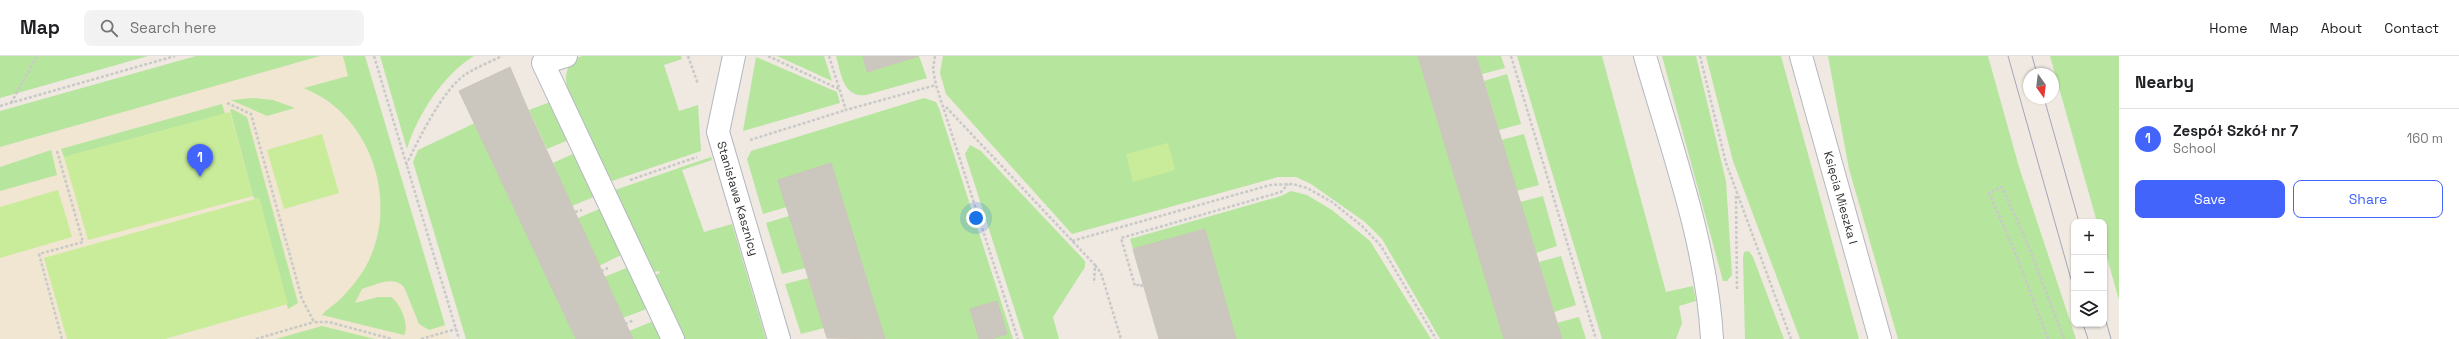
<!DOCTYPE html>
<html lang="en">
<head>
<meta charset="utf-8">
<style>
	:root { --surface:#fff; --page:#f2f2f2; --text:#202124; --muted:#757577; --line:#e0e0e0; --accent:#4264fb }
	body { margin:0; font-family:"Space Grotesk",sans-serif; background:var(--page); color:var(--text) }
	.controls { position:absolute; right:12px; bottom:12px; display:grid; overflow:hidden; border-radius:8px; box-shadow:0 1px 3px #0004 }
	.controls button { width:36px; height:36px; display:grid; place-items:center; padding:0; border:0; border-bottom:1px solid var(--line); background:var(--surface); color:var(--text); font:20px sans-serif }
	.compass { position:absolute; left:2023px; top:12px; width:36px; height:36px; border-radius:50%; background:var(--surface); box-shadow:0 1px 3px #0004; rotate:166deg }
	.you { position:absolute; left:976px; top:162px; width:14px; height:14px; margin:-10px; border:3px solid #fff; border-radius:50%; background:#1a73e8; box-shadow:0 0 0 6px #1a73e833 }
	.badge { display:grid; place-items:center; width:26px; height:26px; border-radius:50%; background:var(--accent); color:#fff; font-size:13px; font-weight:700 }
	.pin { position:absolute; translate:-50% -33px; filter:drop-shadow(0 1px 2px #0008) }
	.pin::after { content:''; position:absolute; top:21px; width:14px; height:12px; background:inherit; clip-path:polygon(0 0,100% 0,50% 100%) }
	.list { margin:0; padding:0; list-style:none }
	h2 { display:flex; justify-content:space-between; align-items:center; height:52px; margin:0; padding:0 16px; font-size:17px }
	h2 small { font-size:13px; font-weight:400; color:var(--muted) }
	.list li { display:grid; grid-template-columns:26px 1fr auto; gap:12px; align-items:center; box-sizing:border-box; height:60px; padding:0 16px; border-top:1px solid var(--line) }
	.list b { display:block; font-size:15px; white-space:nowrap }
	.list p { margin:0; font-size:13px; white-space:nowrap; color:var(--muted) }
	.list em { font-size:13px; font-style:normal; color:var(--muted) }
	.actions { display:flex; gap:8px; padding:12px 16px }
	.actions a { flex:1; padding:9px 0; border:1px solid var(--accent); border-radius:8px; text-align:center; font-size:14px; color:var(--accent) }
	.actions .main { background:var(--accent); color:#fff }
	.icon { flex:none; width:22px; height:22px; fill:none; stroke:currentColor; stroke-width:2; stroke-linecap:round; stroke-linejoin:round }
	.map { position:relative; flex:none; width:2119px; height:283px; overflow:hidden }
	header { display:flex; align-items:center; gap:24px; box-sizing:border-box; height:56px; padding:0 20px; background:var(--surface); border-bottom:1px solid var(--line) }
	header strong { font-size:19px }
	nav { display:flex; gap:22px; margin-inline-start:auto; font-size:14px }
	.search { width:280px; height:36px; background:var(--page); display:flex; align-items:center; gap:10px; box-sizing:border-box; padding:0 14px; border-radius:8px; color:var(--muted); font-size:15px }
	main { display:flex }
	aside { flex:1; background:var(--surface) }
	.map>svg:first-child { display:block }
	.education { fill:#f0e6d1 }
	.green { fill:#b6e59e }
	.pitch { fill:#c9ec9a }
	.building { fill:#cbc7bf; stroke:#cbc5ba }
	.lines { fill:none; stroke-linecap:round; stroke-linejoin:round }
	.street-casing { stroke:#b4b7c1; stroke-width:24 }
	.secondary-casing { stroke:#b4b7c1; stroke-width:24 }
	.path { stroke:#c9c9c9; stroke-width:2.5; stroke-dasharray:3 2; stroke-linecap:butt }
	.street { stroke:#fff; stroke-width:22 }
	.secondary { stroke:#fff; stroke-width:22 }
	.tram { stroke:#a3a6b8; stroke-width:1 }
	.labels { text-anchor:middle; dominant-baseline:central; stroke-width:4; stroke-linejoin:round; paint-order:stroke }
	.street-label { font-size:12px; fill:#2e2e2e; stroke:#fff }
</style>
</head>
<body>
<header>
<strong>Map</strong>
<div class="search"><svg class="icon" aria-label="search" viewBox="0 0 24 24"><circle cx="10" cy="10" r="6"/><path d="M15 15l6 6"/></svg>Search here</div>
<nav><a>Home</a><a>Map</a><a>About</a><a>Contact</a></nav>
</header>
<main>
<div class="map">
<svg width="2119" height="283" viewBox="0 0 2119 283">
	<rect width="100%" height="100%" fill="#efe9e1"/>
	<polygon class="education" points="230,0 365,0 450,283 0,283 0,64"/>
	<g class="green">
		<polygon points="0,0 148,0 0,42"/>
		<polygon points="196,0 320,0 0,91 0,55"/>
		<path d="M343,0H365L445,269L429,274L419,268L405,233C396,218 375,229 362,233L355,247L378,241H391C400,247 410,269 404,279L322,259C326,254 331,251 336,247C347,237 357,225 365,212C395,159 380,87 333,49C325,42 314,37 304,32L348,20Z"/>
		<path d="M380,0H474C444,18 417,59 407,93Z"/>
		<path d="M582,0H681L682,3L664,9L679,55L698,49L701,95L612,125C602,106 566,41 566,24C566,12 571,3 582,0Z"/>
		<polygon points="777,0 824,0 832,25"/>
		<path d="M836,0H863L867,16L919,0L927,22L866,39C843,42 841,17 836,0Z"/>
		<polygon points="943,0 1418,0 1504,283 1440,283 1382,183 1365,166 1311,128 1296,121 1278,121 1072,178 946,38 940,17"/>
		<polygon points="1476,0 1501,0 1505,12 1482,18"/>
		<polygon points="1517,0 1602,0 1666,236 1693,230 1696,245 1679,250 1682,267 1676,283 1602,283"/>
		<polygon points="1662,0 1696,0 1726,125 1732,219 1727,225 1723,225"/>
		<polygon points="1706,0 1781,0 1859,283 1800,283 1733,105"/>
		<polygon points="1828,0 1988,0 2019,111 2076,283 1898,283 1849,113"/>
		<polygon points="2050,0 2119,0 2119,244 2104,191 2104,166 2097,166"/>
		<polygon points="756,1 837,36 840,47 743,75"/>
		<polygon points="1507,18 1521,68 1499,74 1484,25"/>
		<polygon points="253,42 273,44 295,52 267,60 231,44"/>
		<polygon points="924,42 936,46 939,52 1013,283 885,283 831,108 779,124 787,151 763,158 747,103 751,95"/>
		<polygon points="553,45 571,83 547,93 529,54"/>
		<polygon points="222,48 225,58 64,101 61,93"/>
		<polygon points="232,53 247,61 298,247 288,253 259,142 255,143 253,140 230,54"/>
		<polygon points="475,67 576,283 466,283 413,106 418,94"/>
		<polygon points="1524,78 1539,129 1517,135 1501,84"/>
		<polygon points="970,89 981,95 1085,205 1085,211 1053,261 1059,283 1024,283 965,98"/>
		<polygon points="51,94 57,119 0,135 0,111"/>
		<polygon points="577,96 596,140 572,150 553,107"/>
		<polygon points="711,101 712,104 682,114 704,176 732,168 766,283 684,283 655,219 660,217 659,215 654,216 615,134"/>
		<polygon points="1291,135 1307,139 1332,154 1370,185 1431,283 1236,283 1205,173 1133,193 1130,183 1281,140"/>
		<polygon points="1543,140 1557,190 1536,197 1520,146"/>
		<polygon points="604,151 625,197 599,210 578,162"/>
		<polygon points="789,160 805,212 782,218 766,167"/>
		<polygon points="1749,195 1753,201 1784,283 1745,283 1743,202 1744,196"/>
		<polygon points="1561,200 1576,249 1554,256 1539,206"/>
		<polygon points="629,211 649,252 623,262 604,221"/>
		<polygon points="808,222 824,272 801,278 785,228"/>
		<polygon points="1579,261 1586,283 1562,283 1557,267"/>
		<polygon points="656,264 665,283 633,283 629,275"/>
		<polygon points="322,270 375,283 276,283"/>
	</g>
	<g class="pitch">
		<polygon points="230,56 253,140 88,184 64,101"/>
		<polygon points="322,78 339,137 284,153 267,94"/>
		<polygon points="1168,87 1175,114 1133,126 1126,98"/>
		<polygon points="58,134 72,181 0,202 0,151"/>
		<polygon points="259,142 288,248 165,283 67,283 44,202"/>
	</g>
	<g class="building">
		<polygon points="863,0 919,0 867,16"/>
		<polygon points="1418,0 1476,0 1562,283 1504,283"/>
		<polygon points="510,11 526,49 633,283 576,283 459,35"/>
		<polygon points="831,107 885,283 827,282 778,124"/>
		<polygon points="1205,173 1236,283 1159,283 1133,193"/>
		<polygon points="997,245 1007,278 991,283 979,283 970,253"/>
	</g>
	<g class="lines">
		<g class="street-casing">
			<g id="street">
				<polyline points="566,0 543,7 673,283"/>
				<path id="s1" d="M734,0L718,76L779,283"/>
				<path d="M1645,0C1671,91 1707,188 1712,283"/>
			</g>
		</g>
		<g class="secondary-casing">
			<g id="secondary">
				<path id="s2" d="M1801,0L1880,283"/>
			</g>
		</g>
		<g class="path">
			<polyline points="374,0 459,283"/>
			<polyline points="688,0 698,28"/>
			<polyline points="768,0 839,33"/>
			<polyline points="829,0 846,54 936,29"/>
			<polyline points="935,0 933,13 936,29 1018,283"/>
			<polyline points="1511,0 1596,283"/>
			<polyline points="1700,0 1726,107 1791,283"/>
			<polyline points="11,47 37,0"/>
			<polyline points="227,47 251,58 302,243 314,266 329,266 392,283"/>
			<polyline points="0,50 175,0"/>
			<polyline points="946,51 1095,209 1094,227"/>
			<polyline points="750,84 846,54"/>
			<polyline points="57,95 83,186 39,198 62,283"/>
			<path d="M406,109C419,83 442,34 466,18C477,11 490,6 502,0"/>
			<polyline points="630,124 697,101"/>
			<polyline points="1736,140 1737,235"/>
			<polyline points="575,156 582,154"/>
			<polyline points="1072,185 1270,129 1293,128 1307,132 1332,146 1362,170 1381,190 1436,283"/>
			<polyline points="1095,209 1101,217 1121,283"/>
			<polyline points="601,215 608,212"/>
			<polyline points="1142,231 1141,228 1135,230 1121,182 1281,136 1288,128"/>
			<polyline points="625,268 634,264"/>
			<polyline points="256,283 314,266"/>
			<polyline points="421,283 456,273"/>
			<polyline points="2048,283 2015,196 1989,137 2002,131 2029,191 2064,283"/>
		</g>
		<use href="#street" class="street"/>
		<use href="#secondary" class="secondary"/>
		<g class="tram">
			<polyline points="2008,0 2074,234"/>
			<polyline points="2032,0 2037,18"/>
			<polyline points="2044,42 2079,166"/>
			<polyline points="2104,258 2111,283"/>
			<polyline points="2083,268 2088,283"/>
		</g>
	</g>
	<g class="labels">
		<g class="street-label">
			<text stroke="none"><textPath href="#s1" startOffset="147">Stanisława Kasznicy</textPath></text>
			<text stroke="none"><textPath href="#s2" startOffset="147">Księcia Mieszka I</textPath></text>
		</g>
	</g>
</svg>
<div class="controls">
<button>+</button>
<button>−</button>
<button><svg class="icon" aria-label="layers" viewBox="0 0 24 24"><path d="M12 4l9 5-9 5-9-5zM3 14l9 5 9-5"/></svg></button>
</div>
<svg class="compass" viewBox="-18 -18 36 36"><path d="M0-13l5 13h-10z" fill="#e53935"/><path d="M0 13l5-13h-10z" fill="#757577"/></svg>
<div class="you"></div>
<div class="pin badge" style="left:200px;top:121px">1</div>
</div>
<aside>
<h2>Nearby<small></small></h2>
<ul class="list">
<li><span class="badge">1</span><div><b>Zespół Szkół nr 7</b><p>School</p></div><em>160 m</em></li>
</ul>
<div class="actions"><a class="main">Save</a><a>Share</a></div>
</aside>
</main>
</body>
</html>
